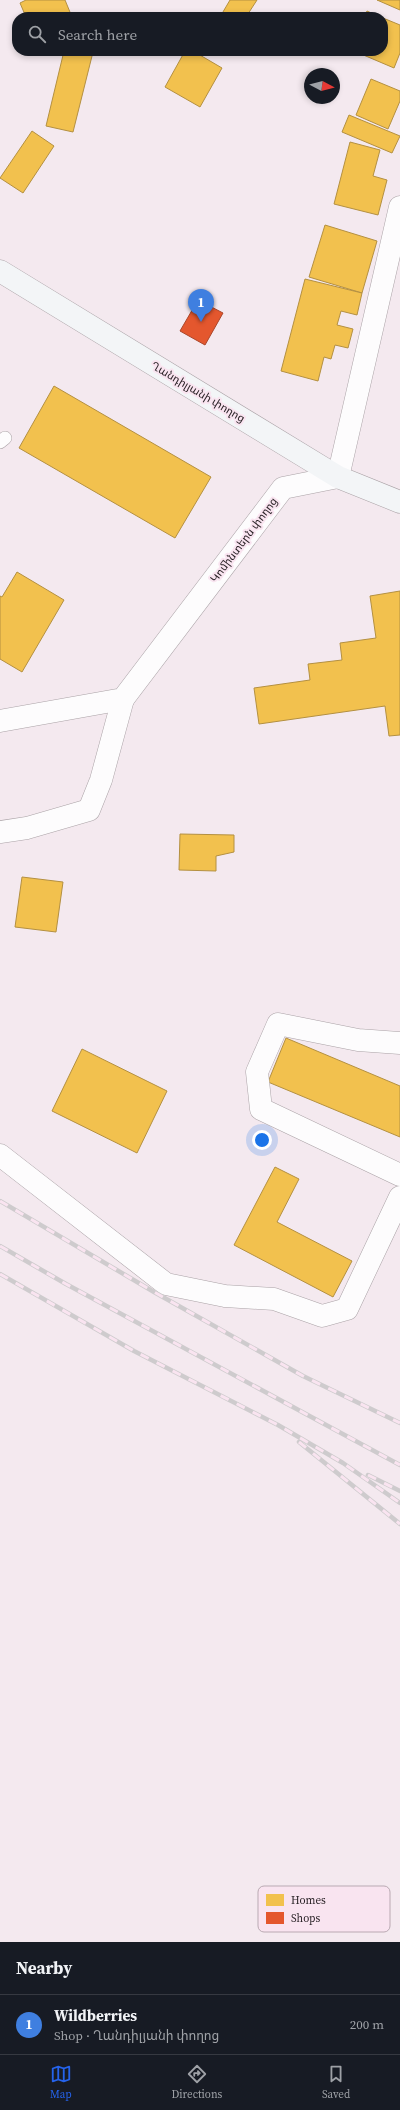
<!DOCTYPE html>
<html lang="en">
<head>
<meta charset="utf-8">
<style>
	:root { --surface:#171b24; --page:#20242c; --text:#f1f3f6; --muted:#9ea1a6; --line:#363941; --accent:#2563eb }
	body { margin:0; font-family:"Source Serif 4","Noto Sans Armenian",serif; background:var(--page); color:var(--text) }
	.compass { position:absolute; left:304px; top:68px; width:36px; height:36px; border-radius:50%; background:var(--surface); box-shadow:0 2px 6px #0003; rotate:97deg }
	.you { position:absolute; left:262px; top:1140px; width:14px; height:14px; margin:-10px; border:3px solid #fff; border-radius:50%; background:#1a73e8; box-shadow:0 0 0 6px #1a73e833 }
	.badge { display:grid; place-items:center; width:26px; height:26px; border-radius:50%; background:var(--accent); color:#fff; font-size:13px; font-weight:700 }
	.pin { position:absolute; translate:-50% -33px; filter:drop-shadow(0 1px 2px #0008) }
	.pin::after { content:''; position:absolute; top:21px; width:14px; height:12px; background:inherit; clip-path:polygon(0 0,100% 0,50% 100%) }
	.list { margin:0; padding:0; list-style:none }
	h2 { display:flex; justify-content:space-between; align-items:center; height:52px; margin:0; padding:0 16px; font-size:17px }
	h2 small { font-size:13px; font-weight:400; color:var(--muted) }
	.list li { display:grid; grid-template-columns:26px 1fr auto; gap:12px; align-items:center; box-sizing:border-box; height:60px; padding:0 16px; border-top:1px solid var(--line) }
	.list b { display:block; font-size:15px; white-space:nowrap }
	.list p { margin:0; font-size:13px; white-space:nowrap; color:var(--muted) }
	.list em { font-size:13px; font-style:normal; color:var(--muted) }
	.icon { flex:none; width:22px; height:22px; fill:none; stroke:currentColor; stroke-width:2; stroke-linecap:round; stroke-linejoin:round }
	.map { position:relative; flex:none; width:400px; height:1942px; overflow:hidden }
	.search { position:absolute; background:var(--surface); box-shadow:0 2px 6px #0003; left:12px; right:12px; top:12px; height:44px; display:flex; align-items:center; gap:10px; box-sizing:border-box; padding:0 14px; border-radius:16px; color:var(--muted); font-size:15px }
	.sheet { height:112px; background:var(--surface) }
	nav { display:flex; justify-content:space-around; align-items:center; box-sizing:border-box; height:56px; border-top:1px solid var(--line); background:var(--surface); font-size:11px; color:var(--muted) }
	nav a { display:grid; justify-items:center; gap:2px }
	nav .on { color:var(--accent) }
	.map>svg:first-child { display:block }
	.homes { fill:#f2c14e; stroke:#b49041 }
	.shops { fill:#e4572e; stroke:#ab462a }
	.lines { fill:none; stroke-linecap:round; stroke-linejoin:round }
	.lane-casing { stroke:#aaa2a6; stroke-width:14 }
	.street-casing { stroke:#aaa2a6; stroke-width:23 }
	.secondary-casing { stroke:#aaa2a6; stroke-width:23 }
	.lane { stroke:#fdfcfd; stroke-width:13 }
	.street { stroke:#fdfcfd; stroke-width:22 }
	.secondary { stroke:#f3f5f7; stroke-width:22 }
	.rail-casing { stroke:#cecbcd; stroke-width:4.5 }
	.rail { stroke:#f9e4f0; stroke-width:3; stroke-dasharray:9; stroke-linecap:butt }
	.labels { text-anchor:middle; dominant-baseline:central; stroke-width:4; stroke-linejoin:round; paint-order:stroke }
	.street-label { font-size:11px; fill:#251e22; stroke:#f9e4f0 }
	.key { fill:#f9e4f0; stroke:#b9a9b2; stroke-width:1 }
	.key-label { font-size:11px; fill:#251e22 }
</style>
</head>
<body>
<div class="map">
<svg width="400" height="1942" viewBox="0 0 400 1942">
	<rect width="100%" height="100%" fill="#f4e9ef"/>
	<g class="homes">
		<polygon points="26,0 65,0 72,17 26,17 20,3"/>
		<polygon points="230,0 257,0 246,17 220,17"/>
		<polygon points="377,0 400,0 400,10"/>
		<polygon points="367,11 380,17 364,17"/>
		<polygon points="383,18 400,25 400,53 394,68 354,51 383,51"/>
		<polygon points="64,51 93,52 73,132 46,126"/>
		<polygon points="185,51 193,51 222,68 200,107 165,87"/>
		<polygon points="371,79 400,91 400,101 388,129 356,115"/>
		<polygon points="349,115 400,136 392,153 342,132"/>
		<polygon points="32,131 54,146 23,193 0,178"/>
		<polygon points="350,142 380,150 373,176 387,180 378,215 334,204"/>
		<polygon points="325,225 377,241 362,293 309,277"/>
		<polygon points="305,279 362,293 357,315 341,311 337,325 353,329 348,348 335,345 331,359 324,357 318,381 281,371"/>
		<polygon points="54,386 211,477 175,538 19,448"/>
		<polygon points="17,572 64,600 22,672 0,659 0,596 2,597"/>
		<polygon points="400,591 400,735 389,736 385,706 259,724 254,688 310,680 308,664 342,660 340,643 376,638 370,596"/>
		<polygon points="180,834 234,835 234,852 216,856 216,871 179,870"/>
		<polygon points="22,877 63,882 56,932 15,927"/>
		<polygon points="286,1038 400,1086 400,1137 268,1082"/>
		<polygon points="82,1049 167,1091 137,1153 52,1111"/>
		<polygon points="275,1167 299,1179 277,1222 352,1261 333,1297 234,1245"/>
	</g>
	<polygon class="shops" points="198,300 223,313 205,345 180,331"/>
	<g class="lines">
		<g class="lane-casing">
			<polyline id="lane" points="0,442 5,438"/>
		</g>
		<g class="street-casing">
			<g id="street">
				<polyline points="0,721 123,699 283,488 338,477 400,207"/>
				<polyline points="0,832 27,828 89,810 101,780 123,699"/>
				<polyline points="400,1043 358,1040 278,1024 257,1072 261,1109 400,1175"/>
				<polyline points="0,1155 166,1284 225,1296 274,1299 322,1316 347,1309 400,1197"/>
			</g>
		</g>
		<g class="secondary-casing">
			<polyline id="secondary" points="0,271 338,477 400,502"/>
		</g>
		<use href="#lane" class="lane"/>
		<use href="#street" class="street"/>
		<use href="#secondary" class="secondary"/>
		<g class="rail-casing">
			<g id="rail">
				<polyline points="0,1201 154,1292 303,1376 400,1423"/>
				<polyline points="0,1246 66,1284 400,1465"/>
				<polyline points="0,1274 134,1351 278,1425 343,1463 400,1503"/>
				<polyline points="299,1442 400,1524"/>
				<polyline points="368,1475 400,1491"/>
			</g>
		</g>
		<use href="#rail" class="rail"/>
	</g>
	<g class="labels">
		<g class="street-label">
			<text transform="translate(198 392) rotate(31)">Ղանդիլյանի փողոց</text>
			<text transform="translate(244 540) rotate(-53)">Կոմինտերն փողոց</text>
		</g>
	</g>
	<rect x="258" y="1886" width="132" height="46" rx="6" class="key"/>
	<rect x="266" y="1894" width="18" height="12" fill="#f2c14e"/>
	<rect x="266" y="1912" width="18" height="12" fill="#e4572e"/>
	<g class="key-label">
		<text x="291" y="1904">Homes</text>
		<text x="291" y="1922">Shops</text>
	</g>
</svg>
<svg class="compass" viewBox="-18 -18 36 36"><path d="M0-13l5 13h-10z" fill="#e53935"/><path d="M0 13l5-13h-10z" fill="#9ea1a6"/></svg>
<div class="you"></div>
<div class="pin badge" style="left:201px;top:322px;background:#3f7fe0">1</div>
<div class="search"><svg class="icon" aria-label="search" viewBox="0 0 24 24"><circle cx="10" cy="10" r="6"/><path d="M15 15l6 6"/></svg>Search here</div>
</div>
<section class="sheet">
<h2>Nearby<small></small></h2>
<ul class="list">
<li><span class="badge" style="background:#3f7fe0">1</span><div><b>Wildberries</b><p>Shop · Ղանդիլյանի փողոց</p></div><em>200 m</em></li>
</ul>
</section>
<nav>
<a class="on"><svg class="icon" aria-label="map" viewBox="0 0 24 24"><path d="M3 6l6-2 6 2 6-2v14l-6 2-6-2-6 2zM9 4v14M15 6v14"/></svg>Map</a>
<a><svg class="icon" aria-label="directions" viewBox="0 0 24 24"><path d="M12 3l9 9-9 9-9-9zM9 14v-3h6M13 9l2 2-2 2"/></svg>Directions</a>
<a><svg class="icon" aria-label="saved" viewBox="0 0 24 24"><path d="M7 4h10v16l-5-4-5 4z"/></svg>Saved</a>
</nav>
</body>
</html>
